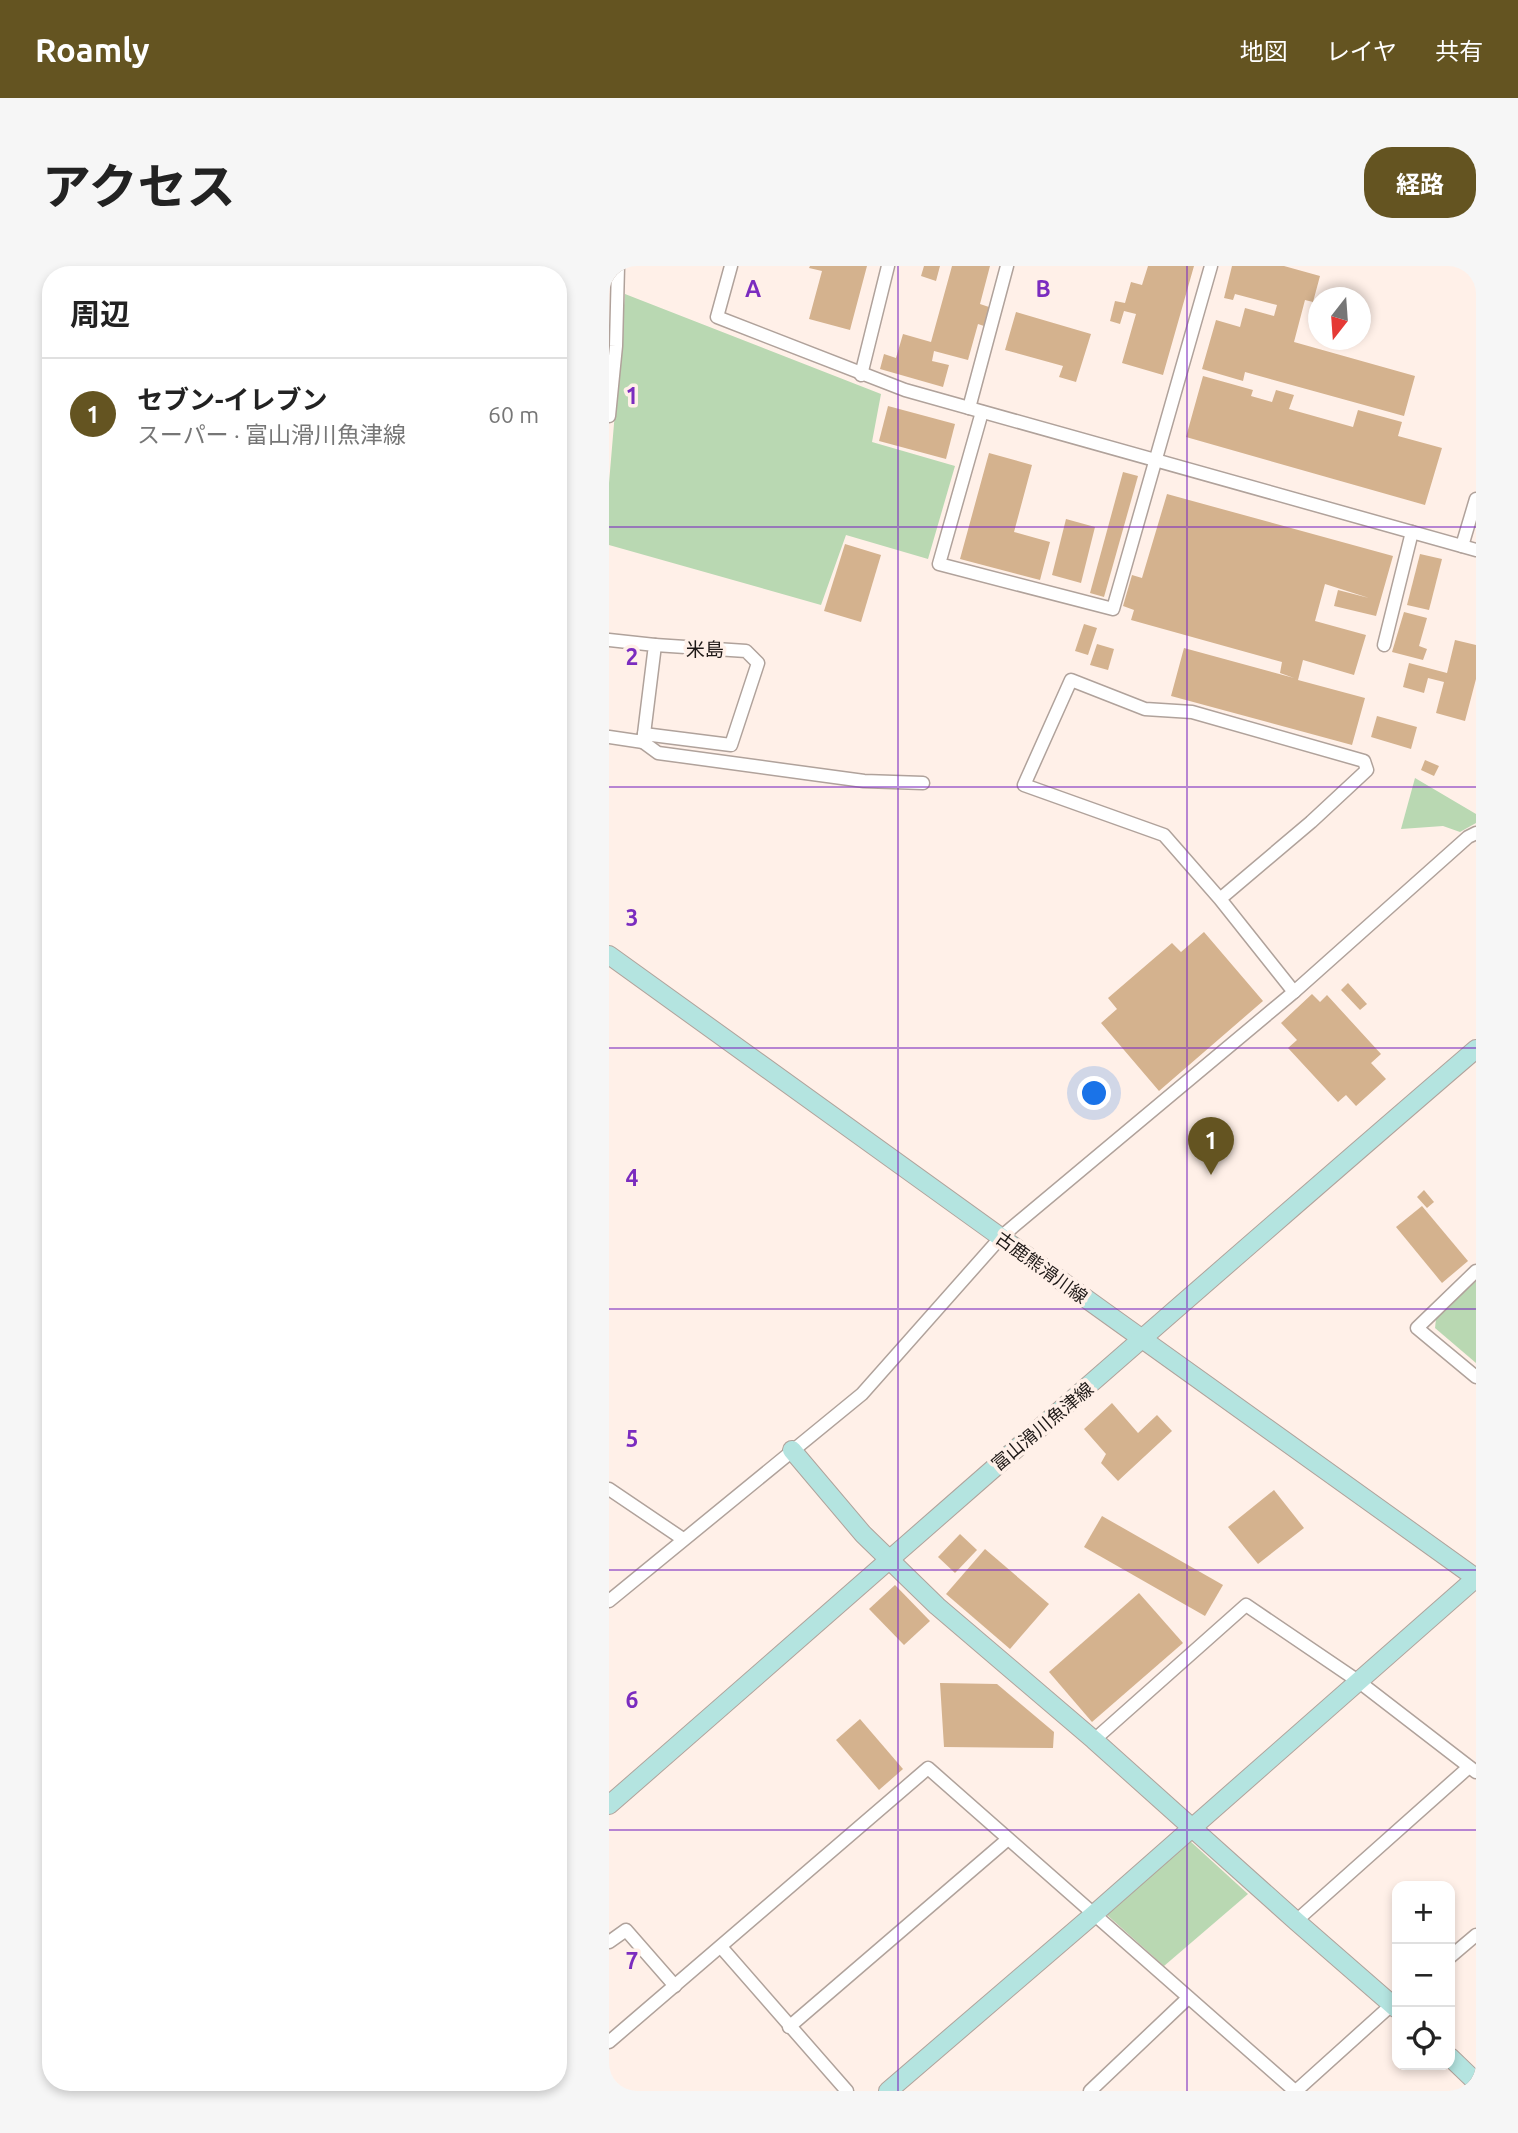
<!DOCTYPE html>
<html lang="ja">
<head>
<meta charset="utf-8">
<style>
	:root { --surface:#fff; --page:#f6f6f6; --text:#222; --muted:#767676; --line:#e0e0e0; --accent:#645421 }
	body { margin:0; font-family:Ubuntu,"Noto Sans JP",sans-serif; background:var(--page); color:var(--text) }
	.controls { position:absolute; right:21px; bottom:21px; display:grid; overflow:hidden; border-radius:14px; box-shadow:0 4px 10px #0003 }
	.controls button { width:63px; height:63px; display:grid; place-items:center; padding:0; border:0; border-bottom:2px solid var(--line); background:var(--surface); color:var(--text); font:35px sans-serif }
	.compass { position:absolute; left:699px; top:21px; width:63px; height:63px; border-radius:50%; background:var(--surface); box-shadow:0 4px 10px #0003; rotate:197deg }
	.you { position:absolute; left:486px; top:828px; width:24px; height:24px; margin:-18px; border:5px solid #fff; border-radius:50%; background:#1a73e8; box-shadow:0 0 0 10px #1a73e833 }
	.badge { display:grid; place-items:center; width:46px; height:46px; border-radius:50%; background:var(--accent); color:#fff; font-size:23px; font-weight:700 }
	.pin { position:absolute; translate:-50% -58px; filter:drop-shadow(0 2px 4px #0008) }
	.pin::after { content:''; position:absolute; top:37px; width:24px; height:21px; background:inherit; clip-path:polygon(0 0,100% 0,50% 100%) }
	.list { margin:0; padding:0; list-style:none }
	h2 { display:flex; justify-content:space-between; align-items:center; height:91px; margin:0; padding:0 28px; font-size:30px }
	h2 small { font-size:23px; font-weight:400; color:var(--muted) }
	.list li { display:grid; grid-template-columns:46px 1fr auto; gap:21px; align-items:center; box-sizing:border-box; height:112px; padding:0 28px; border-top:2px solid var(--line) }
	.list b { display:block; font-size:26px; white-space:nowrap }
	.list p { margin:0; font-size:23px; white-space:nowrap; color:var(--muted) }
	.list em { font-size:23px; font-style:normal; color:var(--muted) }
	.icon { flex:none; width:38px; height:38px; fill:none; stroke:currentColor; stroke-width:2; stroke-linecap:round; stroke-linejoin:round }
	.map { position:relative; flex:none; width:867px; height:1825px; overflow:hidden; border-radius:28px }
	header { display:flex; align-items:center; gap:42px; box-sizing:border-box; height:98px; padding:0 35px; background:var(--accent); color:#fff }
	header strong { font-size:33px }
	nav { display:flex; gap:38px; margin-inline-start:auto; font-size:24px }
	.intro { display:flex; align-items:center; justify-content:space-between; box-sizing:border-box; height:168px; padding:0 42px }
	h1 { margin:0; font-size:49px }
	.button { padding:18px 32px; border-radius:28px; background:var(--accent); color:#fff; font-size:24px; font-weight:700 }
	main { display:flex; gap:42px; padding:0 42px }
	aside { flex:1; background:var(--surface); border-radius:28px; box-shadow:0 4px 10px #0003 }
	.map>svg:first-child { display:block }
	.green { fill:#b9d8b2 }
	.building { fill:#d4b28e }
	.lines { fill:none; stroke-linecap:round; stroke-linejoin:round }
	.street-casing { stroke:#b0a29b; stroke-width:15 }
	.secondary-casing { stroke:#b0a29b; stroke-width:20 }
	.street { stroke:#fff; stroke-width:12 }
	.secondary { stroke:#b4e4e0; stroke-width:18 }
	.grid { fill:none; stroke:#7b2cbf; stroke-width:2; stroke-opacity:0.55 }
	.labels { text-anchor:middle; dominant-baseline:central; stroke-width:7; stroke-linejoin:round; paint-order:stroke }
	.street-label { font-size:18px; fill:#1e1816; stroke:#fff0e8 }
	.neighbourhood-label { font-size:19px; fill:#1e1816; stroke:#fff0e8 }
	.grid-label { font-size:23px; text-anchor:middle; font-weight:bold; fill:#7b2cbf; stroke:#fff0e8; stroke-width:7; stroke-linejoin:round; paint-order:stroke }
</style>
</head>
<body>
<header>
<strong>Roamly</strong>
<nav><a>地図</a><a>レイヤ</a><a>共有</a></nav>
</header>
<div class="intro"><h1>アクセス</h1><a class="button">経路</a></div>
<main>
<aside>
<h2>周辺<small></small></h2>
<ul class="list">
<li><span class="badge">1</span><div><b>セブン-イレブン</b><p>スーパー · 富山滑川魚津線</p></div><em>60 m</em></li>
</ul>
</aside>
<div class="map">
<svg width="867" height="1825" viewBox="0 0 867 1825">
	<rect width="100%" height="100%" fill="#fff0e8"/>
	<g class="green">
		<polygon points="16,28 272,128 263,176 346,200 319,293 237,269 212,339 0,279 0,217"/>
		<polygon points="806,512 867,548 867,557 851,566 834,560 792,563"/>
		<polygon points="867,1015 867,1097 826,1062 827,1053"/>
		<polygon points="581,1575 639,1628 555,1700 497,1648"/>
	</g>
	<g class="building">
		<polygon points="201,0 258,0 241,64 200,53 213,5 200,2"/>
		<polygon points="315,0 331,0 327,15 312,10"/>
		<polygon points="343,0 381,0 371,38 383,42 378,61 369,58 359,94 325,85 323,95 340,99 334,121 271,103 275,88 287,92 294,68 322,76"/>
		<polygon points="539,0 585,0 554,109 513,97 527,48 515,45 511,58 501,55 506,35 516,37 522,16 533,19"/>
		<polygon points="623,0 675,0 711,10 704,36 696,34 685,76 806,110 795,150 636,106 634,115 593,103 607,54 631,61 636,42 665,50 668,39 626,28 624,34 615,32"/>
		<polygon points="407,46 482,68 467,116 450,111 454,100 396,84"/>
		<polygon points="594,110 644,124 642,130 663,136 667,124 685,129 680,143 744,161 749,144 793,156 789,170 833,182 816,239 577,171"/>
		<polygon points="279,140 346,158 337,193 270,175"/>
		<polygon points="380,187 423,199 405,266 441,276 431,314 351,293"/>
		<polygon points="514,206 529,210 495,331 481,327"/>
		<polygon points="558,228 784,290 767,350 725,340 729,324 760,332 716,318 706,355 757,369 745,409 694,394 689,414 756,432 743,479 562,430 575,382 685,412 671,407 673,396 522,354 525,344 514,340 523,309 533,312"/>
		<polygon points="457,253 486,261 472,317 443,309"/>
		<polygon points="236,278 272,289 252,356 215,345"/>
		<polygon points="811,288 833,293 820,344 798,339"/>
		<polygon points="795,346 818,352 810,380 818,383 814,394 783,386"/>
		<polygon points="475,358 488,362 479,389 466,385"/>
		<polygon points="846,374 867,379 867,413 856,455 827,447 835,416 819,412 815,427 794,421 800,397 838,407"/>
		<polygon points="488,378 505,383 499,404 481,399"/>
		<polygon points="768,450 808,461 802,483 762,471"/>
		<polygon points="816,494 830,500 825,510 812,504"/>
		<polygon points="595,666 654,735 550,825 492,757 508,743 499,732 563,677 572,686"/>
		<polygon points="739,717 758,738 751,744 732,724"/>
		<polygon points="703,728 711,736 718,729 772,788 762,797 777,813 747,840 737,829 729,836 679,782 688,774 672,757"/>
		<polygon points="815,924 825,936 818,942 808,931"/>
		<polygon points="813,940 859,995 833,1017 787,961"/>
		<polygon points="503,1137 529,1167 548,1149 563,1165 509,1215 492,1197 497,1188 475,1163"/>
		<polygon points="665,1224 695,1262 649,1298 619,1261"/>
		<polygon points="493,1250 614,1319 596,1350 475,1281"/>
		<polygon points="351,1268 368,1284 346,1307 329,1291"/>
		<polygon points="376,1283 440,1338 401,1383 337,1328"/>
		<polygon points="286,1319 321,1355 295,1379 260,1343"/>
		<polygon points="530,1327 574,1377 483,1456 440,1406"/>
		<polygon points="331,1417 388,1418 445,1466 444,1482 335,1481"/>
		<polygon points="251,1453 294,1503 270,1524 227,1474"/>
	</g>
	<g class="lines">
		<g class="street-casing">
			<g id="street">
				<polyline points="122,0 108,51 296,124 867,284"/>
				<polyline points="252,109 279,0"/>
				<polyline points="360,142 398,0"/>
				<polyline points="373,146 330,298 504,343 602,0"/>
				<polyline points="0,150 7,80 9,0"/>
				<polyline points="853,280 867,233"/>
				<polyline points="0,374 46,379 34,476 0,471"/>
				<polyline points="775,379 803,266"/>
				<polyline points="35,468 122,479 149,397 137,385 46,379"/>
				<polyline points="34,476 49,487 255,515 314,517"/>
				<polyline points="611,633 702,556 758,504 755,495 583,446 536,443 462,414 415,519 555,569 611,633 685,726"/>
				<polyline points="867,1005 808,1062 867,1111"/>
				<polyline points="0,1223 74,1273"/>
				<polyline points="0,1335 253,1128 393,970 685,726 859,571 867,567"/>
				<polyline points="485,1474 637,1339 749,1415 867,1506"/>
				<polyline points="687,1655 860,1501"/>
				<polyline points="0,1676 17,1664 66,1720"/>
				<polyline points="112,1681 238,1825"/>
				<polyline points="841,1691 867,1669"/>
				<polyline points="180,1761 399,1573"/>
				<polyline points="0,1776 319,1502 686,1825"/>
				<polyline points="481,1825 579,1732"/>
				<polyline points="687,1825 788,1734"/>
			</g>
		</g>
		<g class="secondary-casing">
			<g id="secondary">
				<path d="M0,689C289,896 577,1106 867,1312"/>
				<polyline points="183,1184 254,1268 328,1340 485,1474 687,1655 788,1743"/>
				<path d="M0,1539C289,1287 576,1033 867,783"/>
				<polyline points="841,1791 867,1816"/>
				<polyline points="279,1825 484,1649 867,1312"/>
			</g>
		</g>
		<use href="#street" class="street"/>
		<use href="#secondary" class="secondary"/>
	</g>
	<path class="grid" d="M289,0V1825M578,0V1825M0,261H867M0,521H867M0,782H867M0,1043H867M0,1304H867M0,1564H867"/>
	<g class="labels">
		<g class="street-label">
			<text transform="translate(433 1001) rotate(36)">古鹿熊滑川線</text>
			<text transform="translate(433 1160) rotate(-40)">富山滑川魚津線</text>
		</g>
		<g class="neighbourhood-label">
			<text x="96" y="383">米島</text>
		</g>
	</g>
	<g class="grid-label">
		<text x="144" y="31">A</text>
		<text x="434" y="31">B</text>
		<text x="23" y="138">1</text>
		<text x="23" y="399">2</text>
		<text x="23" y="660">3</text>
		<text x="23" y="920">4</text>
		<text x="23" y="1181">5</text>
		<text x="23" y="1442">6</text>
		<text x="23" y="1703">7</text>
	</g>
</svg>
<div class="controls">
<button>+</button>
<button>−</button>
<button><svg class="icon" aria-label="locate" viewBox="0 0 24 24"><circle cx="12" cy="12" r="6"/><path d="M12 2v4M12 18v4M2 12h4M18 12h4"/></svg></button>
</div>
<svg class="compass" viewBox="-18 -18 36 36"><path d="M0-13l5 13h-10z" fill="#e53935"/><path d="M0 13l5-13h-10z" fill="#767676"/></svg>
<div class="you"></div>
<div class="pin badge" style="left:602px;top:909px">1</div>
</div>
</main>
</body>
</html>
